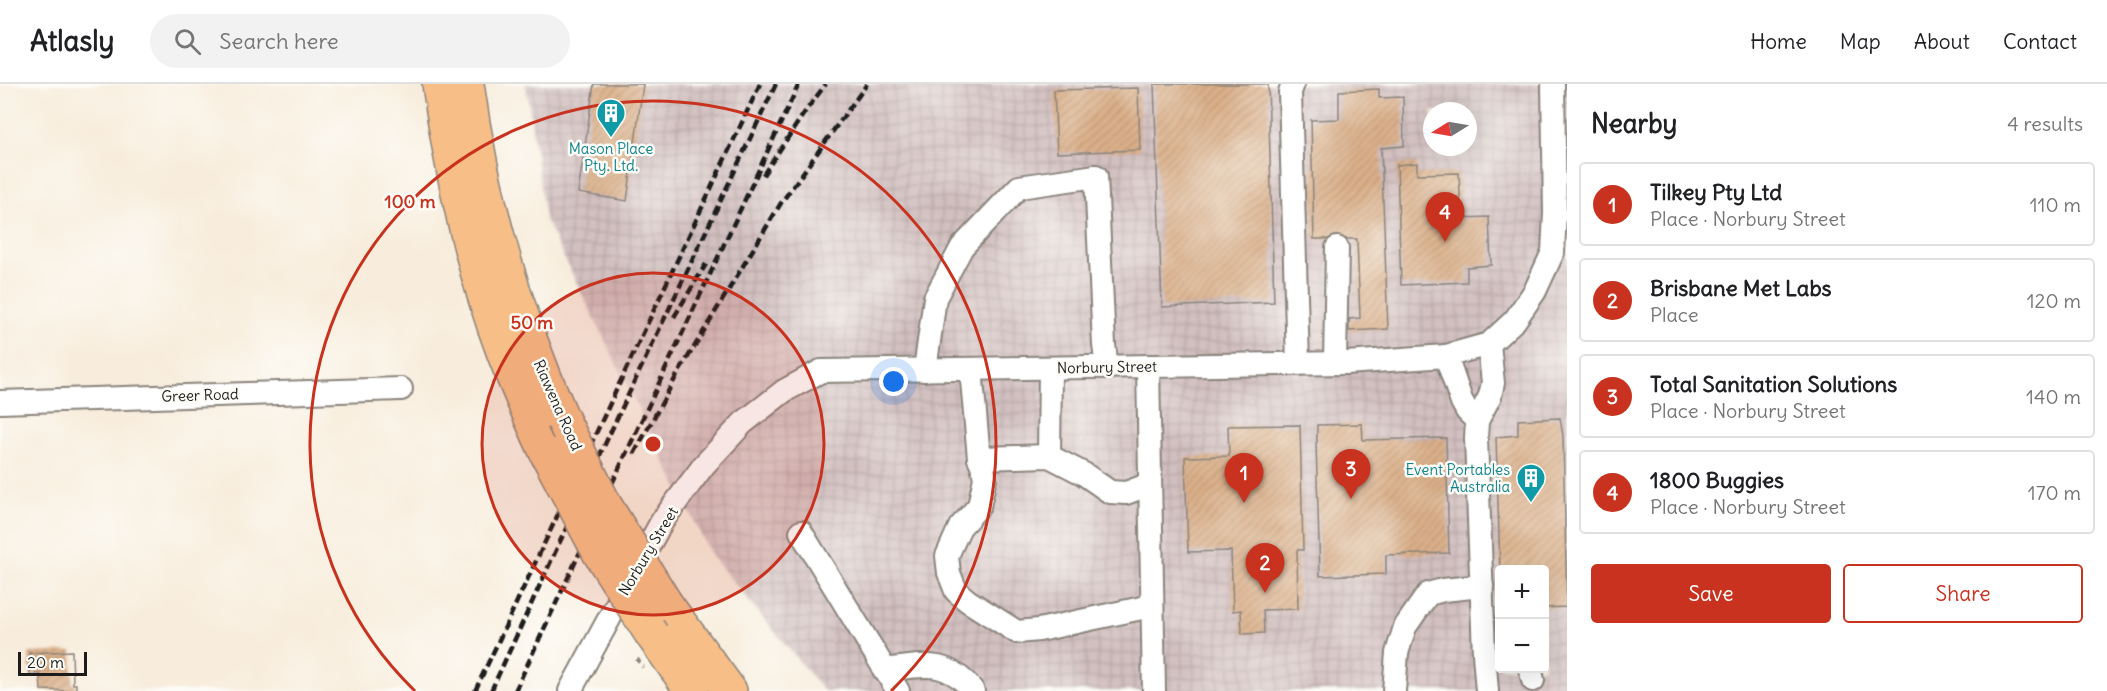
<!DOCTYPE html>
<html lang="en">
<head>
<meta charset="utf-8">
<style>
	:root { --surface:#fff; --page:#f2f2f2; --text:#202124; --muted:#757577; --line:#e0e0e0; --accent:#c8321e }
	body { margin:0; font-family:Delius,sans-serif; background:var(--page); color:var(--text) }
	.controls { position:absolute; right:18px; bottom:18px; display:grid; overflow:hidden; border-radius:6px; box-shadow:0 6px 24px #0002 }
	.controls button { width:54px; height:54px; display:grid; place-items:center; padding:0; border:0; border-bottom:2px solid var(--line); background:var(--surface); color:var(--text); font:30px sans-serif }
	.compass { position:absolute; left:1423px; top:18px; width:54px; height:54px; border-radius:50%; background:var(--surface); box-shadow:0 6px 24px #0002; rotate:259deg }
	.scale { position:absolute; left:18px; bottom:15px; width:69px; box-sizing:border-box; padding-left:6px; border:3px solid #1c1c1c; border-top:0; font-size:16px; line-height:21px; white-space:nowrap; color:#1c1c1c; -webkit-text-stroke:4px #fdfcf7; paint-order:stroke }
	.you { position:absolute; left:894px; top:298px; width:21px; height:21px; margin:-15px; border:4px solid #fff; border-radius:50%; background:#1a73e8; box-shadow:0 0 0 9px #1a73e833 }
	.badge { display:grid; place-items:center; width:39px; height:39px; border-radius:50%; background:var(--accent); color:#fff; font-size:20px; font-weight:700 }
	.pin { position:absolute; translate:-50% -50px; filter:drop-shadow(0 2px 3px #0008) }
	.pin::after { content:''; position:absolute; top:32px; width:21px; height:18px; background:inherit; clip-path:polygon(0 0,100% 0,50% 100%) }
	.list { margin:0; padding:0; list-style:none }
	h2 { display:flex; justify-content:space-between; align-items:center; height:78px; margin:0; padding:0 24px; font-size:26px }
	h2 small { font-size:20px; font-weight:400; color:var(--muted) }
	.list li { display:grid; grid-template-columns:39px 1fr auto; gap:18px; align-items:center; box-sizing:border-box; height:84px; margin:0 12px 12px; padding:0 12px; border:2px solid var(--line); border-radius:6px }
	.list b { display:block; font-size:22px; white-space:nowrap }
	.list p { margin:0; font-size:20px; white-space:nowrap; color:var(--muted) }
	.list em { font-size:20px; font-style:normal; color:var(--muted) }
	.actions { display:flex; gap:12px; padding:18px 24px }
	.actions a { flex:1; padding:14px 0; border:2px solid var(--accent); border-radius:6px; text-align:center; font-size:21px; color:var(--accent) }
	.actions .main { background:var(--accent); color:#fff }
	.icon { flex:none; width:33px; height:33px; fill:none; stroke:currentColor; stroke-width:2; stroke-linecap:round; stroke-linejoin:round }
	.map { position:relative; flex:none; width:1567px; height:607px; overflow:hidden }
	header { display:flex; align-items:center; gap:36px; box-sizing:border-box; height:84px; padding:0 30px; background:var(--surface); border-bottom:2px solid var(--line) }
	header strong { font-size:28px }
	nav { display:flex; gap:33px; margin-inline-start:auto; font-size:21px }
	.search { width:420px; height:54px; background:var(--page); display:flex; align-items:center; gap:15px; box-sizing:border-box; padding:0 21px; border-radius:33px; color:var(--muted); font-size:22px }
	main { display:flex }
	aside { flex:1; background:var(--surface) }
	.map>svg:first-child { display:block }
	.industrial { fill:url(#industrial-grid); fill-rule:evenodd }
	.building { fill:url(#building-hatch) }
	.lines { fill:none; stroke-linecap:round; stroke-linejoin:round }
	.minor-casing { stroke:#8a847c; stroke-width:26 }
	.highway-casing { stroke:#8a847c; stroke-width:36 }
	.minor { stroke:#fff; stroke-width:22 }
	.highway { stroke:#f7be88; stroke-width:33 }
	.rail { stroke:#1c1c1c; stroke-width:4.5; stroke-dasharray:9 4.5; stroke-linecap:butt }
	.highway-bridge-casing { stroke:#8a847c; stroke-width:36; stroke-linecap:butt }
	.path-bridge { stroke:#8a847c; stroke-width:4; stroke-dasharray:4.5 4.5; stroke-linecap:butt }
	.highway-bridge { stroke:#f7be88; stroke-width:33 }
	.ring { fill:none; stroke:#c8321e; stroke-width:3 }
	.labels { text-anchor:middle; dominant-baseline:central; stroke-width:5; stroke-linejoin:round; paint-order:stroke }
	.culture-label { font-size:15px; fill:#0d838f; stroke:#fdfcf7 }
	.street-label { font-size:15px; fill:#1c1c1c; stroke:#fdfcf7 }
	.centre { fill:#c8321e; stroke:#fdfcf7; stroke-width:3 }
	.ring-label { font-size:18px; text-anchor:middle; font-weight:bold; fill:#c8321e; stroke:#fdfcf7; stroke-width:5; stroke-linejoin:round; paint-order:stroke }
</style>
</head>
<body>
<header>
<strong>Atlasly</strong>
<div class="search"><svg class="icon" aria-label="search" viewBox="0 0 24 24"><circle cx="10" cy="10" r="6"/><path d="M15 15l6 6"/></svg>Search here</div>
<nav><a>Home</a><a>Map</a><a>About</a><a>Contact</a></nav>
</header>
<main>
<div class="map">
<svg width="1567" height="607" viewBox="0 0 1567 607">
	<defs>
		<pattern id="industrial-grid" width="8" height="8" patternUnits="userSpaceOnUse" patternTransform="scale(1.5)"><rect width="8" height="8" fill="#d2bfc0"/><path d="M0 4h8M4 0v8" fill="none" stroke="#b4a4a4"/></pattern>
		<pattern id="building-hatch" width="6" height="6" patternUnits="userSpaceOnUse" patternTransform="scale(1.5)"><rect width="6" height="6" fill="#dbb08a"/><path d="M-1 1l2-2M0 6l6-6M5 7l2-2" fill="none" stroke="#bb9776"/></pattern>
	</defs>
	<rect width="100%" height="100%" fill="#fdfcf7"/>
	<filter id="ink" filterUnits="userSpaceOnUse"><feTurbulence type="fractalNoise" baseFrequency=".0167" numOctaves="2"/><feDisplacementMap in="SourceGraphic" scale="12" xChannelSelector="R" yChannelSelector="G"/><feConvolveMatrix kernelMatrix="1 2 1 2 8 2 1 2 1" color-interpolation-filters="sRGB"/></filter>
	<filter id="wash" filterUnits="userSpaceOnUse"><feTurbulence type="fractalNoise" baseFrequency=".008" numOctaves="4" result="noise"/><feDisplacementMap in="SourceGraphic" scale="24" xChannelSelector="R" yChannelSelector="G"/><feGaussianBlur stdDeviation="1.35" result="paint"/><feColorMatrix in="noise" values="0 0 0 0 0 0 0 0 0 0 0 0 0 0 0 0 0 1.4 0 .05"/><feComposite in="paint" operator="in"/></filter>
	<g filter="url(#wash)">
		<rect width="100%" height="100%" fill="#f8eddd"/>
		<path class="industrial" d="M526,0H1567V607H824L711,471L545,135ZM1432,27H1468V63H1432ZM1500,486H1544V584H1500Z"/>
		<g id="blocks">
			<g class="building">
				<polygon points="594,0 643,0 627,117 578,109"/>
				<polygon points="1154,0 1268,0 1274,218 1162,223"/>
				<polygon points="1138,4 1140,66 1057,69 1054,6"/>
				<polygon points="1379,5 1379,14 1403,13 1404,62 1381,64 1388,245 1349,247 1349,235 1360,234 1357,155 1314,155 1311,36 1339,35 1339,7"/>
				<polygon points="1417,79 1417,90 1459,89 1461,134 1489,133 1491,181 1467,183 1467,198 1401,201 1397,81"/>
				<polygon points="1560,334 1563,352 1567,523 1544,524 1544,486 1500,486 1496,353 1518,351 1518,336"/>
				<polygon points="1362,340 1363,356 1446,354 1449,469 1386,471 1386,490 1320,492 1316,359 1317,358 1317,341"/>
				<polygon points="1300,341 1303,466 1297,466 1298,525 1263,526 1264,549 1242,550 1241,526 1233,527 1231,467 1188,468 1185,373 1229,372 1228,342"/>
				<polygon points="72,567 73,600 76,600 76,607 41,606 40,590 30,590 29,569"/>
			</g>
		</g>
	</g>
	<g filter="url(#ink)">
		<use href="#blocks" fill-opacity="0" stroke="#8a847c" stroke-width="1.5"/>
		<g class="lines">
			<g class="minor-casing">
				<g id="minor">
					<polyline points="1293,0 1290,8 1298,280"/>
					<polyline points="1446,272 1461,316 1467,327 1477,337"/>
					<polyline points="1335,279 1337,164"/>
					<polyline points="1148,282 1154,607"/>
					<polyline points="971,285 979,374 982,381 985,394 979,422 960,443 947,472 949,489 956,507 968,517 1017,548 1039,546 1151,522"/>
					<polyline points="925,286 935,214 962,163 1019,103 1096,92 1104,261 1107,283"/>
					<polyline points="0,318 401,305"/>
					<polyline points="1049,372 1050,284"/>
					<polyline points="979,374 1049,372 1084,390 1110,408 1126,409 1150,400"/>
					<polyline points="801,448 898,607"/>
					<polyline points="1530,584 1533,596"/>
					<path d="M884,586C922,582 946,573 973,607"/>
					<polyline points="570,607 662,437 704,381 743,339 784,307 821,287 1346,279 1446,272 1489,260 1515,236 1535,207 1553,168 1555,129 1553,0"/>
					<polyline points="1394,607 1397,569 1405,543 1428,510 1443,506 1482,502"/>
					<polyline points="1487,607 1484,570 1476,354 1477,337 1490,312 1493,299 1489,260"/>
				</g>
			</g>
			<g class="highway-casing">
				<g id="highway">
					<path d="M439,0C452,92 471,183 504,270C517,304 532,337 547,370"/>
					<path d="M467,0C483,116 515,229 563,336"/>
					<polyline points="666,520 730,607"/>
					<polyline points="652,551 692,607"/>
				</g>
			</g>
			<use href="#minor" class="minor"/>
			<use href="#highway" class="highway"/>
			<g class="rail">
				<polyline points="763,91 807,25 826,0"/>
				<polyline points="674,233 706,180"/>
				<polyline points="634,370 676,293 781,119 867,0"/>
				<polyline points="475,607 760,0"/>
				<polyline points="491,607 612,345 776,0"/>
				<polyline points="515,607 799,0"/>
			</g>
			<g class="highway-bridge-casing">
				<g id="highway-bridge">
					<polyline points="563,336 605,421 666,520"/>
					<polyline points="547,370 600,470 652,551"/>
				</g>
			</g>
			<polyline class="path-bridge" points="637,575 643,583"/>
			<use href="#highway-bridge" class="highway-bridge"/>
		</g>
	</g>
	<circle cx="653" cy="360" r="171" fill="#c8321e" fill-opacity=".12"/>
	<g class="ring">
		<circle cx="653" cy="360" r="171"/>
		<path d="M415 607A343 343 0 1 1 891 607"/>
	</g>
	<defs>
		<g id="building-pin" transform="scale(1.5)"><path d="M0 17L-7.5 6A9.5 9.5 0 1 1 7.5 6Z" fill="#0f9aa8" stroke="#fdfcf7"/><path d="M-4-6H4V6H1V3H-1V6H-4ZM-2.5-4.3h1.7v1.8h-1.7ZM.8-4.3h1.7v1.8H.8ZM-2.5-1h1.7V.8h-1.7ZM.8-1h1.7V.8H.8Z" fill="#fff"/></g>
	</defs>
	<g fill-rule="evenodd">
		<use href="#building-pin" x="611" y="29"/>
		<use href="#building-pin" x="1531" y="394"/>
	</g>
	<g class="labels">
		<g class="culture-label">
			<text x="611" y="64">Mason Place<tspan x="611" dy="17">Pty. Ltd.</tspan></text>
			<text x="1510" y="385" text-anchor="end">Event Portables<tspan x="1510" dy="17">Australia</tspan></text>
		</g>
		<g class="street-label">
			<text transform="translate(1107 283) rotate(-1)">Norbury Street</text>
			<text transform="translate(200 311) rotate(-2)">Greer Road</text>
			<text transform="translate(558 321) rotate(66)">Riawena Road</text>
			<text transform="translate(648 467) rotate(-59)">Norbury Street</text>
		</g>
	</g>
	<circle cx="653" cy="360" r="9" class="centre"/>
	<g class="ring-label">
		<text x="410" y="124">100 m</text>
		<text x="532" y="245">50 m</text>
	</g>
</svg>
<div class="controls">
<button>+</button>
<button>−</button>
</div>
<svg class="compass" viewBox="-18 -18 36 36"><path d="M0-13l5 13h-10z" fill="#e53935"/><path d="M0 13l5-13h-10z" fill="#757577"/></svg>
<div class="scale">20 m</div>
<div class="you"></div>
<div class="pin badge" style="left:1244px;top:419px">1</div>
<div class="pin badge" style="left:1265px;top:509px">2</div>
<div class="pin badge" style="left:1351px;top:415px">3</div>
<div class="pin badge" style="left:1445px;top:158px">4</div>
</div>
<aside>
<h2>Nearby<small>4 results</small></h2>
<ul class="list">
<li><span class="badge">1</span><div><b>Tilkey Pty Ltd</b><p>Place · Norbury Street</p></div><em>110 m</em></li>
<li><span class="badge">2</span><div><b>Brisbane Met Labs</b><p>Place</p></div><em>120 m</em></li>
<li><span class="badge">3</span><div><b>Total Sanitation Solutions</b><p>Place · Norbury Street</p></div><em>140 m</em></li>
<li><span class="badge">4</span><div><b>1800 Buggies</b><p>Place · Norbury Street</p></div><em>170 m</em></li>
</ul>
<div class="actions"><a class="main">Save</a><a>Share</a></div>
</aside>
</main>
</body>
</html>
